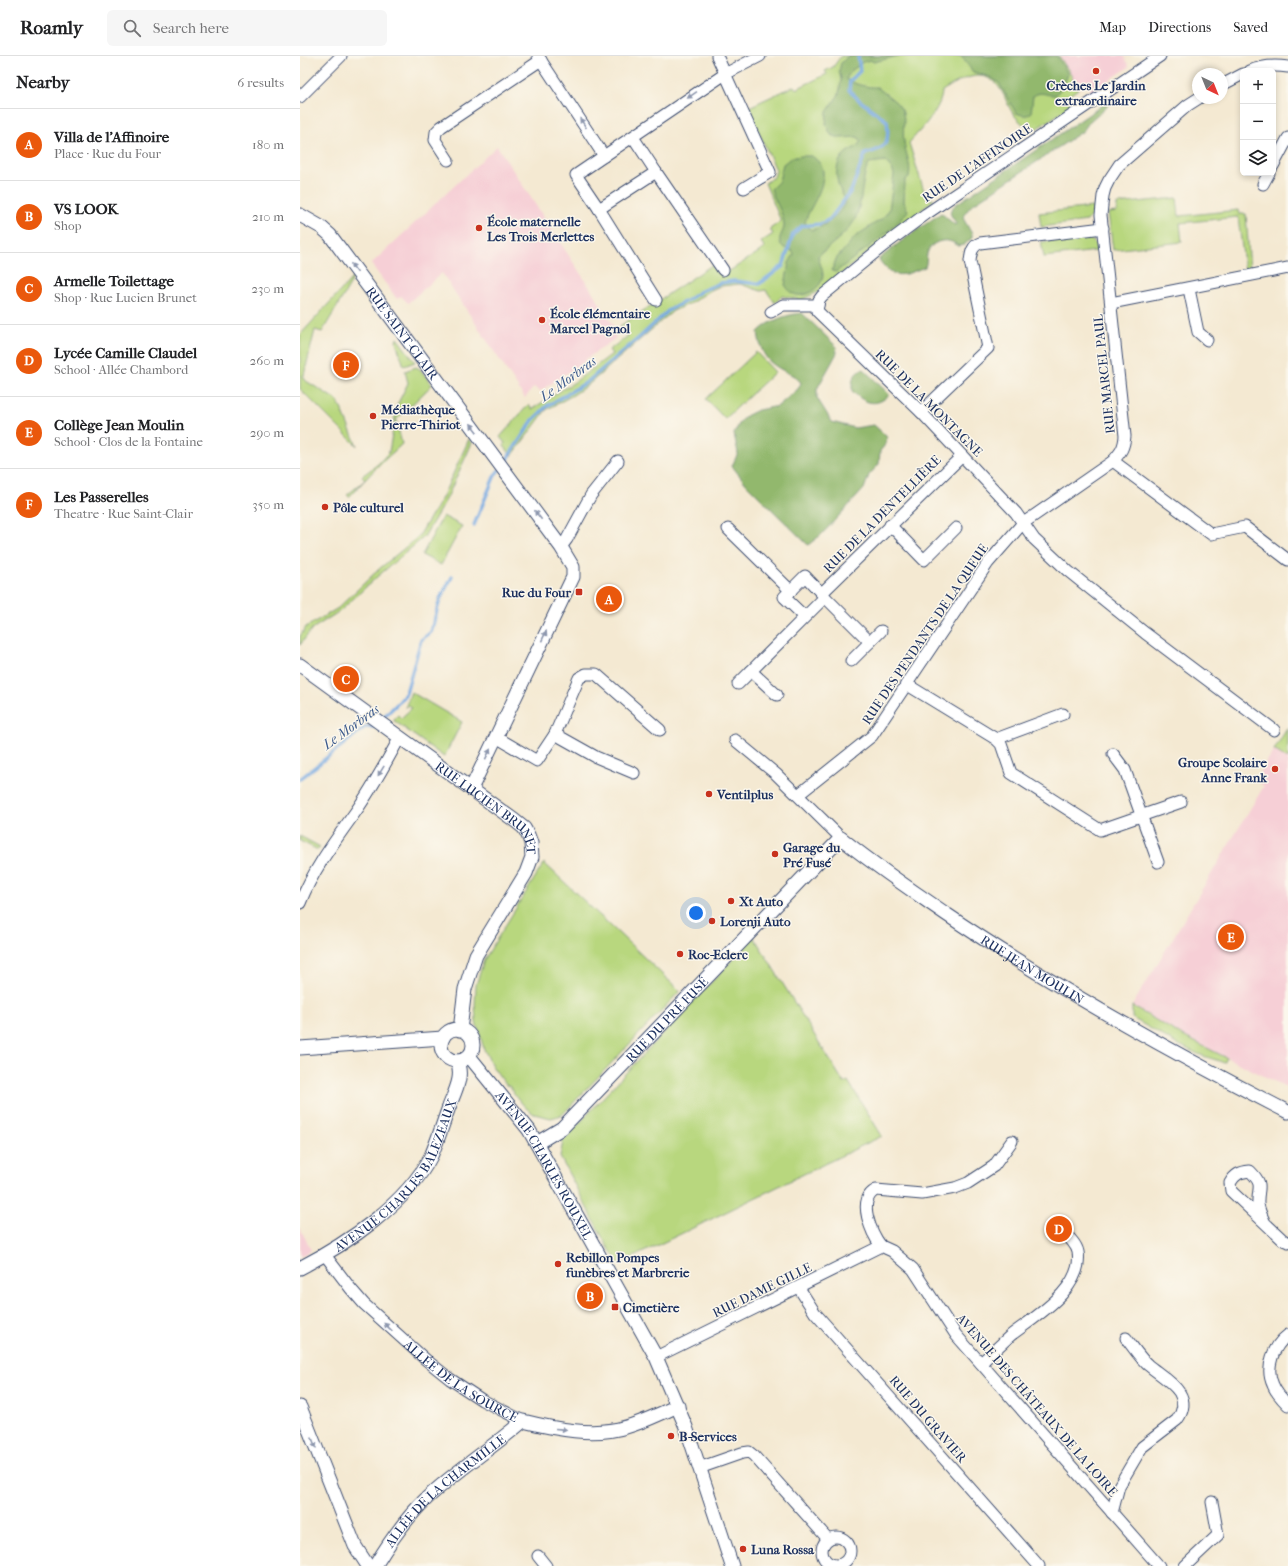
<!DOCTYPE html>
<html lang="en">
<head>
<meta charset="utf-8">
<style>
	:root { --surface:#fff; --page:#f6f6f6; --text:#202124; --muted:#757577; --line:#e0e0e0; --accent:#ea580c }
	body { margin:0; font-family:"IM FELL French Canon",serif; background:var(--page); color:var(--text) }
	.controls { position:absolute; right:12px; top:12px; display:grid; overflow:hidden; border-radius:6px; box-shadow:0 2px 6px #0003 }
	.controls button { width:36px; height:36px; display:grid; place-items:center; padding:0; border:0; border-bottom:1px solid var(--line); background:var(--surface); color:var(--text); font:20px sans-serif }
	.compass { position:absolute; left:892px; top:12px; width:36px; height:36px; border-radius:50%; background:var(--surface); box-shadow:0 2px 6px #0003; rotate:137deg }
	.you { position:absolute; left:396px; top:857px; width:14px; height:14px; margin:-10px; border:3px solid #fff; border-radius:50%; background:#1a73e8; box-shadow:0 0 0 6px #1a73e833 }
	.badge { display:grid; place-items:center; width:26px; height:26px; border-radius:50%; background:var(--accent); color:#fff; font-size:13px; font-weight:700 }
	.pin { position:absolute; translate:-50% -50%; border:2px solid #fff; box-shadow:0 1px 4px #0006 }
	.list { margin:0; padding:0; list-style:none }
	h2 { display:flex; justify-content:space-between; align-items:center; height:52px; margin:0; padding:0 16px; font-size:17px }
	h2 small { font-size:13px; font-weight:400; color:var(--muted) }
	.list li { display:grid; grid-template-columns:26px 1fr auto; gap:12px; align-items:center; box-sizing:border-box; height:72px; padding:0 16px; border-top:1px solid var(--line) }
	.list b { display:block; font-size:15px; white-space:nowrap }
	.list p { margin:0; font-size:13px; white-space:nowrap; color:var(--muted) }
	.list em { font-size:13px; font-style:normal; color:var(--muted) }
	.icon { flex:none; width:22px; height:22px; fill:none; stroke:currentColor; stroke-width:2; stroke-linecap:round; stroke-linejoin:round }
	.map { position:relative; flex:none; width:988px; height:1510px; overflow:hidden }
	header { display:flex; align-items:center; gap:24px; box-sizing:border-box; height:56px; padding:0 20px; background:var(--surface); border-bottom:1px solid var(--line) }
	header strong { font-size:19px }
	nav { display:flex; gap:22px; margin-inline-start:auto; font-size:14px }
	.search { width:280px; height:36px; background:var(--page); display:flex; align-items:center; gap:10px; box-sizing:border-box; padding:0 14px; border-radius:6px; color:var(--muted); font-size:15px }
	main { display:flex }
	aside { flex:1; background:var(--surface) }
	.map>svg:first-child { display:block }
	.built { fill:#f6cfd6 }
	.green { fill:#b8d77e; stroke:#6a836e }
	.forest { fill:#92b86d; stroke:#567466 }
	.lines { fill:none; stroke-linecap:round; stroke-linejoin:round }
	.stream { stroke:#74a8e1; stroke-width:3.5 }
	.minor-casing { stroke:#3c4b6f; stroke-width:13 }
	.tertiary-casing { stroke:#3c4b6f; stroke-width:15 }
	.minor { stroke:#fff; stroke-width:11 }
	.tertiary { stroke:#fff; stroke-width:13 }
	.oneway { fill:#8d97ae }
	.poi-dot { fill:#c8321e; stroke:#fbf7ec; stroke-width:1.5 }
	.labels { text-anchor:middle; dominant-baseline:central; stroke-width:3; stroke-linejoin:round; paint-order:stroke }
	.poi-label { font-size:13px; font-weight:bold; fill:#1b2f5e; stroke:#fbf7ec; text-anchor:start }
	.street-label { font-size:13px; fill:#1b2f5e; stroke:#fbf7ec }
	.water-label { font-size:14px; font-style:italic; fill:#3a598c; stroke:#fbf7ec }
</style>
</head>
<body>
<header>
<strong>Roamly</strong>
<div class="search"><svg class="icon" aria-label="search" viewBox="0 0 24 24"><circle cx="10" cy="10" r="6"/><path d="M15 15l6 6"/></svg>Search here</div>
<nav><a>Map</a><a>Directions</a><a>Saved</a></nav>
</header>
<main>
<aside>
<h2>Nearby<small>6 results</small></h2>
<ul class="list">
<li><span class="badge">A</span><div><b>Villa de l'Affinoire</b><p>Place · Rue du Four</p></div><em>180 m</em></li>
<li><span class="badge">B</span><div><b>VS LOOK</b><p>Shop</p></div><em>210 m</em></li>
<li><span class="badge">C</span><div><b>Armelle Toilettage</b><p>Shop · Rue Lucien Brunet</p></div><em>230 m</em></li>
<li><span class="badge">D</span><div><b>Lycée Camille Claudel</b><p>School · Allée Chambord</p></div><em>260 m</em></li>
<li><span class="badge">E</span><div><b>Collège Jean Moulin</b><p>School · Clos de la Fontaine</p></div><em>290 m</em></li>
<li><span class="badge">F</span><div><b>Les Passerelles</b><p>Theatre · Rue Saint-Clair</p></div><em>350 m</em></li>
</ul>
</aside>
<div class="map">
<svg width="988" height="1510" viewBox="0 0 988 1510">
	<rect width="100%" height="100%" fill="#fbf7ec"/>
	<filter id="ink" filterUnits="userSpaceOnUse"><feTurbulence type="fractalNoise" baseFrequency=".025" numOctaves="2"/><feDisplacementMap in="SourceGraphic" scale="8" xChannelSelector="R" yChannelSelector="G"/><feConvolveMatrix kernelMatrix="1 2 1 2 8 2 1 2 1" color-interpolation-filters="sRGB"/></filter>
	<filter id="wash" filterUnits="userSpaceOnUse"><feTurbulence type="fractalNoise" baseFrequency=".012" numOctaves="4" result="noise"/><feDisplacementMap in="SourceGraphic" scale="16" xChannelSelector="R" yChannelSelector="G"/><feGaussianBlur stdDeviation="0.9" result="paint"/><feColorMatrix in="noise" values="0 0 0 0 0 0 0 0 0 0 0 0 0 0 0 0 0 1.4 0 .05"/><feComposite in="paint" operator="in"/></filter>
	<g filter="url(#wash)">
		<rect width="100%" height="100%" fill="#f4e9d2"/>
		<g class="built">
			<polygon points="759,0 824,0 829,11 792,36 786,28 778,33 772,23 772,20"/>
			<polygon points="197,90 292,235 315,272 311,274 316,282 286,303 285,305 240,335 234,331 225,342 142,217 108,247 101,240 97,243 71,208"/>
			<polygon points="974,694 988,703 988,1032 881,979 832,950 964,730 955,724"/>
			<polygon points="0,1172 11,1194 0,1201"/>
		</g>
		<g class="green">
			<path d="M541,0H759L772,20V23L778,33L768,40L773,49L731,76C726,71 719,65 714,59C708,51 706,42 701,34C685,9 661,23 642,35C642,53 620,74 609,87L626,141L634,144L518,236L501,244L482,240L475,247L466,234L461,235L440,228L420,230L411,234L391,247L373,255L289,328L273,339L246,354L212,400L204,390L205,387L200,381L229,348L232,353L276,325L312,298L309,294L328,280L320,270L412,209L417,217L431,214L465,192L461,186L473,178L470,173L481,165L465,127L474,121L476,114L457,72L449,51L494,30L496,33L527,18L525,15L533,11Z"/>
			<polygon points="877,142 879,160 938,154 939,158 946,158 950,214 945,215 938,161 880,167 882,186 813,194 808,157 817,156 817,148"/>
			<polygon points="793,151 792,159 787,165 741,171 739,157"/>
			<path d="M784,181C792,182 797,187 797,195L744,201L741,186Z"/>
			<polygon points="53,221 50,229 22,276 15,274 3,323 38,345 57,390 0,333 0,279"/>
			<polygon points="97,282 115,306 104,310 96,286"/>
			<polygon points="456,296 475,316 425,363 406,343"/>
			<polygon points="116,311 120,313 132,329 96,364 102,388 77,411 49,441 47,439 65,424 62,420 78,408 89,396 97,349 108,327 105,315"/>
			<polygon points="169,383 172,387 147,442 124,481 78,520 40,555 12,573 0,589 0,580 6,571 38,552 79,513 119,480 143,440"/>
			<polygon points="143,460 162,470 141,509 122,499"/>
			<polygon points="111,636 162,666 144,701 93,664 98,659 101,662 112,652 109,649 105,652"/>
			<polygon points="988,671 988,703 974,694"/>
			<polygon points="0,780 20,791 18,794 0,785"/>
			<polygon points="244,807 380,935 262,1059 251,1062 234,1058 226,1052 213,1037 214,1036 208,1029 207,1030 192,1010 184,993 176,966 175,949 176,929 184,904"/>
			<polygon points="454,881 544,1027 548,1025 582,1080 319,1208 306,1188 260,1101 263,1085 322,1021"/>
			<path d="M832,950L881,979L927,1002L924,1007C916,1003 907,1002 898,998C875,988 854,974 832,962Z"/>
		</g>
		<g class="forest">
			<path d="M548,0H598L574,6L570,4L563,6L551,15L546,23C554,28 568,32 577,31C585,38 597,45 602,54C606,65 602,74 604,85C605,98 612,108 609,121L605,124L604,146L608,155C588,180 560,196 536,216L532,215L536,203L556,180L583,162L589,154L594,118L592,113L585,105L569,107C561,123 563,143 556,161C551,175 529,190 518,200C519,206 523,213 523,219C523,231 505,243 494,238C490,237 488,233 485,229L489,207L494,198L492,195C488,193 481,192 480,186C478,180 485,175 484,168C483,156 474,144 471,133L479,125L483,108L491,102L501,100H512C517,104 523,109 523,115C525,133 510,150 505,166L511,174C526,171 540,159 546,144C536,131 531,108 547,96C554,91 555,94 561,85L558,81L540,82L531,79L526,69L527,56L539,38L541,23L539,15L541,7Z"/>
			<path d="M661,0H757L768,18L765,26L756,39C746,40 742,34 733,40L731,57C726,61 722,59 716,57L699,27L690,21L673,16Z"/>
			<path d="M813,42L814,44L790,65L783,75L672,149L665,157L663,162L672,178V182L664,189L658,190C648,180 630,185 627,198C626,202 627,207 625,211C616,214 601,223 591,216C587,214 583,209 580,205L579,203L599,187L641,157L655,169L656,168C652,159 646,157 655,149Z"/>
			<path d="M502,257L536,290L537,297L517,333V342L532,366L555,372L574,369L587,381L585,389L580,395L579,408L569,419L564,433L521,479L508,489L447,429L432,410L438,397L434,378L439,368L446,360L458,354L478,350L498,333L501,327C497,321 492,319 486,316C466,306 461,298 458,276C470,264 486,259 502,257Z"/>
			<path d="M563,313L588,337L589,339C576,352 564,347 552,335C552,325 552,318 563,313Z"/>
		</g>
		<g class="lines">
			<g class="stream">
				<path d="M203,409L233,364L247,350L287,326L341,280L369,254L386,245L401,235L420,227L434,225L459,228L483,210L493,178L502,170L520,168L530,163L551,135L565,98C586,93 590,87 587,65L559,44L549,34L550,25L560,15L558,0"/>
				<polyline points="174,469 195,419 199,414"/>
				<polyline points="0,723 65,671 73,671 99,646 106,637 121,584 131,576 140,543 152,521"/>
			</g>
		</g>
	</g>
	<g filter="url(#ink)">
		<g class="lines">
			<g class="minor-casing">
				<g id="minor">
					<polyline points="238,0 304,100"/>
					<polyline points="417,0 470,116 444,132"/>
					<polyline points="860,0 626,158 583,190 522,240 519,244 517,255 621,356 716,457 734,483 768,515 845,577 974,674"/>
					<path d="M950,15C961,10 975,9 988,11"/>
					<polyline points="922,29 943,18"/>
					<polyline points="0,41 41,0"/>
					<polyline points="333,81 356,116 299,153 276,119 425,18 460,0"/>
					<polyline points="148,104 135,84 136,76 141,71 241,4"/>
					<polyline points="973,110 988,82"/>
					<polyline points="356,116 423,214"/>
					<polyline points="963,128 969,117"/>
					<polyline points="299,153 356,244"/>
					<polyline points="889,233 898,276 907,284"/>
					<polyline points="811,247 988,212"/>
					<polyline points="471,256 483,249 518,249"/>
					<path d="M621,356L688,292L670,205C671,197 672,190 680,187L803,172"/>
					<polyline points="813,405 911,478 945,471 988,504"/>
					<polyline points="590,469 624,504 656,472"/>
					<polyline points="428,473 491,535"/>
					<polyline points="261,491 267,483 291,439 318,405"/>
					<polyline points="522,537 662,400"/>
					<polyline points="525,541 570,586"/>
					<polyline points="551,605 581,575"/>
					<polyline points="451,615 477,639"/>
					<polyline points="438,628 525,541 505,520 484,541 505,561"/>
					<polyline points="606,628 696,683 701,688 711,717 800,774 881,746"/>
					<polyline points="255,678 296,701 334,717"/>
					<polyline points="196,681 237,705 255,678 279,622 286,618 296,618 360,674"/>
					<polyline points="696,683 763,658"/>
					<polyline points="435,684 476,718 541,782"/>
					<polyline points="813,698 825,714 858,806"/>
					<path d="M498,739L572,680L688,507L722,468L813,405C821,396 824,392 825,380L801,159L803,140L805,132L809,124L819,109L888,49L899,42"/>
					<path d="M0,847C13,814 34,786 54,758C71,734 86,707 100,681"/>
					<path d="M965,1167C962,1161 959,1155 958,1148C957,1131 965,1130 950,1115C940,1116 935,1118 930,1127L931,1135L983,1184L988,1186"/>
					<polyline points="581,1190 592,1195 613,1213 656,1279 859,1510"/>
					<path d="M581,1190C572,1178 556,1144 576,1134L622,1138L655,1132L668,1127L694,1110L712,1085"/>
					<path id="s1" d="M25,1199L51,1233L64,1248L125,1303L150,1323L182,1344L223,1365"/>
					<polyline points="499,1232 515,1257 739,1510"/>
					<path d="M988,1279C973,1290 965,1312 973,1329C976,1337 982,1343 988,1349"/>
					<polyline points="356,1301 581,1190"/>
					<path d="M681,1307C691,1298 700,1289 710,1280C734,1261 784,1233 778,1196C776,1186 764,1177 757,1170"/>
					<polyline points="399,1412 442,1397 449,1396 454,1400 528,1483"/>
					<path d="M812,1457L819,1430L842,1391L877,1364C896,1338 865,1323 848,1309C840,1302 833,1291 826,1282"/>
					<circle cx="536" cy="1495" r="14"/>
					<polyline points="238,1500 246,1510"/>
					<polyline points="885,1510 918,1479 912,1446"/>
				</g>
			</g>
			<g class="tertiary-casing">
				<g id="tertiary">
					<path id="s2" d="M0,159L21,171L30,179L261,491L273,511V521L171,733"/>
					<path id="s3" d="M0,609L214,764L224,772L228,779L231,787L232,801L226,817L176,899L165,933L160,974"/>
					<circle cx="157" cy="989" r="16"/>
					<polyline points="0,992 143,982"/>
					<path id="s4" d="M169,1000L229,1074L356,1301L386,1371L432,1510"/>
					<path id="s5" d="M237,1087L262,1072L541,782C574,809 610,833 646,858C755,932 871,996 988,1056"/>
					<path id="s6" d="M0,1212C46,1188 107,1148 131,1100C138,1084 143,1067 149,1051C154,1037 165,1019 156,1005"/>
					<polyline points="0,1351 55,1490 68,1510"/>
					<path id="s7" d="M75,1510C90,1485 106,1462 127,1442C157,1414 192,1392 223,1365C255,1373 294,1381 326,1371C344,1366 361,1357 378,1350"/>
				</g>
			</g>
			<use href="#minor" class="minor"/>
			<use href="#tertiary" class="tertiary"/>
		</g>
		<defs><path id="oneway-solid" d="M-6-.8H1V-3.2L6.5 0L1 3.2V.8H-6Z"/></defs>
		<g class="oneway">
			<use href="#oneway-solid" transform="translate(392 39) rotate(146)"/>
			<use href="#oneway-solid" transform="translate(283 67) rotate(-124)"/>
			<use href="#oneway-solid" transform="translate(54 212) rotate(-126)"/>
			<use href="#oneway-solid" transform="translate(174 372) rotate(-127)"/>
			<use href="#oneway-solid" transform="translate(238 459) rotate(-127)"/>
			<use href="#oneway-solid" transform="translate(244 580) rotate(-65)"/>
			<use href="#oneway-solid" transform="translate(188 698) rotate(-64)"/>
			<use href="#oneway-solid" transform="translate(81 715) rotate(122)"/>
			<use href="#oneway-solid" transform="translate(88 1271) rotate(-136)"/>
			<use href="#oneway-solid" transform="translate(261 1373) rotate(5)"/>
			<use href="#oneway-solid" transform="translate(14 1387) rotate(68)"/>
		</g>
	</g>
	<g class="poi-dot">
		<circle cx="796" cy="15" r="4"/>
		<circle cx="179" cy="172" r="4"/>
		<circle cx="242" cy="264" r="4"/>
		<circle cx="73" cy="360" r="4"/>
		<circle cx="25" cy="451" r="4"/>
		<rect x="275" y="532" width="8" height="8" rx="2"/>
		<circle cx="975" cy="713" r="4"/>
		<circle cx="409" cy="738" r="4"/>
		<circle cx="475" cy="798" r="4"/>
		<circle cx="431" cy="845" r="4"/>
		<circle cx="412" cy="865" r="4"/>
		<circle cx="380" cy="898" r="4"/>
		<circle cx="258" cy="1208" r="4"/>
		<rect x="311" y="1247" width="8" height="8" rx="2"/>
		<circle cx="371" cy="1380" r="4"/>
		<circle cx="443" cy="1493" r="4"/>
	</g>
	<g class="labels">
		<g class="poi-label">
			<text x="796" y="29" text-anchor="middle">Crèches Le Jardin<tspan x="796" dy="15">extraordinaire</tspan></text>
			<text x="187" y="165">École maternelle<tspan x="187" dy="15">Les Trois Merlettes</tspan></text>
			<text x="250" y="257">École élémentaire<tspan x="250" dy="15">Marcel Pagnol</tspan></text>
			<text x="81" y="353">Médiathèque<tspan x="81" dy="15">Pierre-Thiriot</tspan></text>
			<text x="33" y="451">Pôle culturel</text>
			<text x="271" y="536" text-anchor="end">Rue du Four</text>
			<text x="967" y="706" text-anchor="end">Groupe Scolaire<tspan x="967" dy="15">Anne Frank</tspan></text>
			<text x="417" y="738">Ventilplus</text>
			<text x="483" y="791">Garage du<tspan x="483" dy="15">Pré Fusé</tspan></text>
			<text x="439" y="845">Xt Auto</text>
			<text x="420" y="865">Lorenji Auto</text>
			<text x="388" y="898">Roc-Eclerc</text>
			<text x="266" y="1201">Rebillon Pompes<tspan x="266" dy="15">funèbres et Marbrerie</tspan></text>
			<text x="323" y="1251">Cimetière</text>
			<text x="379" y="1380">B-Services</text>
			<text x="451" y="1493">Luna Rossa</text>
		</g>
		<g class="street-label">
			<text transform="translate(677 107) rotate(-34)">RUE DE L'AFFINOIRE</text>
			<text stroke="none"><textPath href="#s2" startOffset="158">RUE SAINT-CLAIR</textPath></text>
			<text transform="translate(804 318) rotate(-96)">RUE MARCEL PAUL</text>
			<text transform="translate(629 347) rotate(45)">RUE DE LA MONTAGNE</text>
			<text transform="translate(582 458) rotate(-45)">RUE DE LA DENTELLIÈRE</text>
			<text transform="translate(625 578) rotate(-56)">RUE DES PENDANTS DE LA QUEUE</text>
			<text stroke="none"><textPath href="#s3" startOffset="237">RUE LUCIEN BRUNET</textPath></text>
			<text stroke="none"><textPath href="#s5" startOffset="664">RUE JEAN MOULIN</textPath></text>
			<text stroke="none"><textPath href="#s5" startOffset="180">RUE DU PRÉ FUSÉ</textPath></text>
			<text stroke="none"><textPath href="#s4" startOffset="133">AVENUE CHARLES ROUXEL</textPath></text>
			<text stroke="none"><textPath href="#s6" startOffset="138">AVENUE CHARLES BALEZEAUX</textPath></text>
			<text transform="translate(462 1234) rotate(-26)">RUE DAME GILLE</text>
			<text stroke="none"><textPath href="#s1" startOffset="187">ALLÉE DE LA SOURCE</textPath></text>
			<text transform="translate(737 1349) rotate(49)">AVENUE DES CHÂTEAUX DE LA LOIRE</text>
			<text transform="translate(628 1363) rotate(49)">RUE DU GRAVIER</text>
			<text stroke="none"><textPath href="#s7" startOffset="104">ALLÉE DE LA CHARMILLE</textPath></text>
		</g>
		<g class="water-label">
			<text transform="translate(268 323) rotate(-36)">Le Morbras</text>
			<text transform="translate(51 671) rotate(-36)">Le Morbras</text>
		</g>
	</g>
</svg>
<div class="controls">
<button>+</button>
<button>−</button>
<button><svg class="icon" aria-label="layers" viewBox="0 0 24 24"><path d="M12 4l9 5-9 5-9-5zM3 14l9 5 9-5"/></svg></button>
</div>
<svg class="compass" viewBox="-18 -18 36 36"><path d="M0-13l5 13h-10z" fill="#e53935"/><path d="M0 13l5-13h-10z" fill="#757577"/></svg>
<div class="you"></div>
<div class="pin badge" style="left:309px;top:543px">A</div>
<div class="pin badge" style="left:290px;top:1240px">B</div>
<div class="pin badge" style="left:46px;top:623px">C</div>
<div class="pin badge" style="left:759px;top:1173px">D</div>
<div class="pin badge" style="left:931px;top:881px">E</div>
<div class="pin badge" style="left:46px;top:309px">F</div>
</div>
</main>
</body>
</html>
